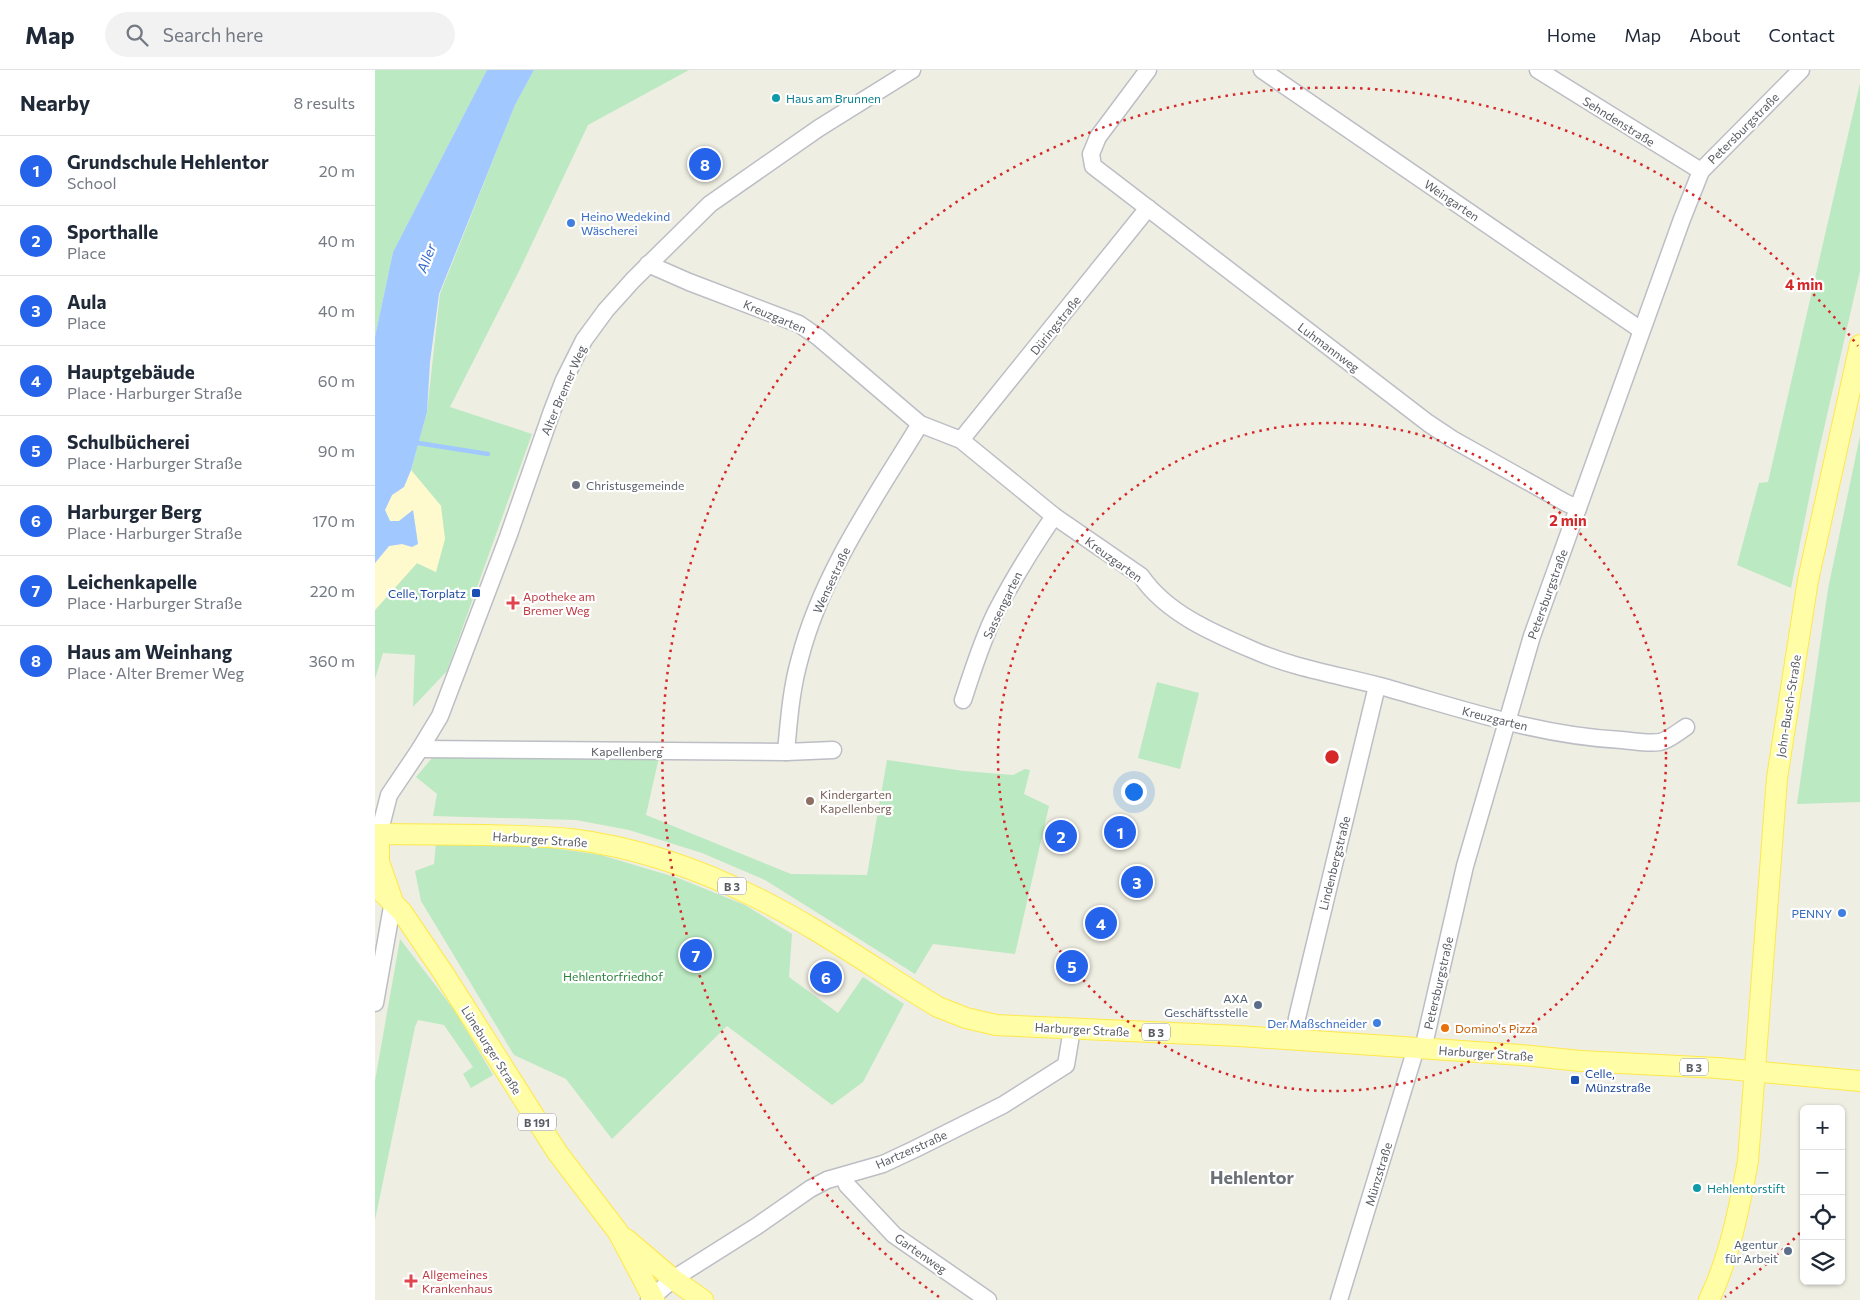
<!DOCTYPE html>
<html lang="en">
<head>
<meta charset="utf-8">
<style>
	:root { --surface:#fff; --page:#f2f2f3; --text:#1f2937; --muted:#747a83; --line:#e0e1e3; --accent:#2563eb }
	body { margin:0; font-family:Commissioner,sans-serif; background:var(--page); color:var(--text) }
	.controls { position:absolute; right:15px; bottom:15px; display:grid; overflow:hidden; border-radius:8px; box-shadow:0 1px 4px #0004 }
	.controls button { width:45px; height:45px; display:grid; place-items:center; padding:0; border:0; border-bottom:1px solid var(--line); background:var(--surface); color:var(--text); font:25px sans-serif }
	.you { position:absolute; left:758px; top:721px; width:18px; height:18px; margin:-12px; border:4px solid #fff; border-radius:50%; background:#1a73e8; box-shadow:0 0 0 8px #1a73e833 }
	.badge { display:grid; place-items:center; width:32px; height:32px; border-radius:50%; background:var(--accent); color:#fff; font-size:16px; font-weight:700 }
	.pin { position:absolute; translate:-50% -50%; border:2px solid #fff; box-shadow:0 1px 5px #0006 }
	.list { margin:0; padding:0; list-style:none }
	h2 { display:flex; justify-content:space-between; align-items:center; height:65px; margin:0; padding:0 20px; font-size:21px }
	h2 small { font-size:16px; font-weight:400; color:var(--muted) }
	.list li { display:grid; grid-template-columns:32px 1fr auto; gap:15px; align-items:center; box-sizing:border-box; height:70px; padding:0 20px; border-top:1px solid var(--line) }
	.list b { display:block; font-size:19px; white-space:nowrap }
	.list p { margin:0; font-size:16px; white-space:nowrap; color:var(--muted) }
	.list em { font-size:16px; font-style:normal; color:var(--muted) }
	.icon { flex:none; width:28px; height:28px; fill:none; stroke:currentColor; stroke-width:2; stroke-linecap:round; stroke-linejoin:round }
	.map { position:relative; flex:none; width:1485px; height:1230px; overflow:hidden }
	header { display:flex; align-items:center; gap:30px; box-sizing:border-box; height:70px; padding:0 25px; background:var(--surface); border-bottom:1px solid var(--line) }
	header strong { font-size:24px }
	nav { display:flex; gap:28px; margin-inline-start:auto; font-size:18px }
	.search { width:350px; height:45px; background:var(--page); display:flex; align-items:center; gap:12px; box-sizing:border-box; padding:0 18px; border-radius:28px; color:var(--muted); font-size:19px }
	main { display:flex }
	aside { flex:1; background:var(--surface) }
	.map>svg:first-child { display:block }
	.green { fill:#bbe9c2 }
	.sand { fill:#fefacd }
	.water { fill:#a1c8ff }
	.lines { fill:none; stroke-linecap:round; stroke-linejoin:round }
	.stream { stroke:#a1c8ff; stroke-width:4.5 }
	.minor-casing { stroke:#bcbec5; stroke-width:19 }
	.major-casing { stroke:#ffe84a; stroke-width:22 }
	.minor { stroke:#fff; stroke-width:16 }
	.major { stroke:#fffea6; stroke-width:20 }
	.ring { fill:none; stroke:#d62828; stroke-width:2.5; stroke-dasharray:2.5 5 }
	.culture-dot { fill:#0f9aa8; stroke:#fff; stroke-width:2 }
	.shop-dot { fill:#3f7fe0; stroke:#fff; stroke-width:2 }
	.worship-dot { fill:#6b7280; stroke:#fff; stroke-width:2 }
	.transit-dot { fill:#1a4fb4; stroke:#fff; stroke-width:2 }
	.health-dot { fill:#e0444e; stroke:#fff; stroke-width:2 }
	.education-dot { fill:#8d6e63; stroke:#fff; stroke-width:2 }
	.service-dot { fill:#5c6f8a; stroke:#fff; stroke-width:2 }
	.food-dot { fill:#e8710a; stroke:#fff; stroke-width:2 }
	.labels { text-anchor:middle; dominant-baseline:central; stroke-width:4.5; stroke-linejoin:round; paint-order:stroke }
	.shield { fill:#fff; stroke:#8c8e92; stroke-width:1 }
	.shield-label { font-size:11px; font-weight:bold; fill:#5a5d64 }
	.culture-label { font-size:12px; fill:#0d838f; stroke:#fff; text-anchor:start }
	.street-label { font-size:12px; fill:#5a5d64; stroke:#fff }
	.shop-label { font-size:12px; fill:#366cbe; stroke:#fff; text-anchor:end }
	.worship-label { font-size:12px; fill:#5b616d; stroke:#fff; text-anchor:start }
	.transit-label { font-size:12px; fill:#164399; stroke:#fff; text-anchor:end }
	.health-label { font-size:12px; fill:#be3a42; stroke:#fff; text-anchor:start }
	.education-label { font-size:12px; fill:#785e54; stroke:#fff; text-anchor:start }
	.park-label { font-size:12px; fill:#2b823c; stroke:#fff }
	.service-label { font-size:12px; fill:#4e5e75; stroke:#fff; text-anchor:end }
	.food-label { font-size:12px; fill:#c56008; stroke:#fff; text-anchor:start }
	.water-label { font-size:14px; font-style:italic; fill:#386bce; stroke:#fff }
	.district-label { font-size:18px; font-weight:bold; fill:#6b6f76; stroke:#fff }
	.centre { fill:#d62828; stroke:#fff; stroke-width:2.5 }
	.ring-label { font-size:15px; text-anchor:middle; font-weight:bold; fill:#d62828; stroke:#fff; stroke-width:4.5; stroke-linejoin:round; paint-order:stroke }
</style>
</head>
<body>
<header>
<strong>Map</strong>
<div class="search"><svg class="icon" aria-label="search" viewBox="0 0 24 24"><circle cx="10" cy="10" r="6"/><path d="M15 15l6 6"/></svg>Search here</div>
<nav><a>Home</a><a>Map</a><a>About</a><a>Contact</a></nav>
</header>
<main>
<aside>
<h2>Nearby<small>8 results</small></h2>
<ul class="list">
<li><span class="badge">1</span><div><b>Grundschule Hehlentor</b><p>School</p></div><em>20 m</em></li>
<li><span class="badge">2</span><div><b>Sporthalle</b><p>Place</p></div><em>40 m</em></li>
<li><span class="badge">3</span><div><b>Aula</b><p>Place</p></div><em>40 m</em></li>
<li><span class="badge">4</span><div><b>Hauptgebäude</b><p>Place · Harburger Straße</p></div><em>60 m</em></li>
<li><span class="badge">5</span><div><b>Schulbücherei</b><p>Place · Harburger Straße</p></div><em>90 m</em></li>
<li><span class="badge">6</span><div><b>Harburger Berg</b><p>Place · Harburger Straße</p></div><em>170 m</em></li>
<li><span class="badge">7</span><div><b>Leichenkapelle</b><p>Place · Harburger Straße</p></div><em>220 m</em></li>
<li><span class="badge">8</span><div><b>Haus am Weinhang</b><p>Place · Alter Bremer Weg</p></div><em>360 m</em></li>
</ul>
</aside>
<div class="map">
<svg width="1485" height="1230" viewBox="0 0 1485 1230">
	<rect width="100%" height="100%" fill="#efeee2"/>
	<g class="green">
		<polygon points="0,0 112,0 18,182 0,267"/>
		<polygon points="159,0 314,0 213,55 145,199 75,337 157,364 72,601 38,637 40,585 8,583 0,609 0,540 42,493 61,502 66,436 36,400 52,342 65,224 140,35"/>
		<polygon points="1485,13 1485,201 1442,389 1416,518 1362,495 1384,413 1393,412"/>
		<polygon points="1485,366 1485,732 1422,734 1453,519"/>
		<polygon points="782,612 824,623 805,699 763,688"/>
		<polygon points="68,675 286,678 271,745 416,804 492,805 512,690 589,701 638,705 650,699 655,700 649,724 674,736 640,884 558,874 540,904 390,810 327,783 254,760 201,750 58,746 62,724 41,707"/>
		<polygon points="61,772 157,775 226,785 303,808 370,835 417,864 414,907 463,943 488,907 529,934 488,1012 457,1035 352,956 237,1069 191,1009 139,985 46,831 40,801 59,794"/>
		<polygon points="25,869 80,941 118,1005 96,1018 88,1004 98,997 69,955 43,950 40,957 0,1150 0,1011"/>
	</g>
	<polygon class="sand" points="36,400 66,436 70,469 61,502 42,493 0,540 0,493 14,476 27,474 37,477 43,474 38,440 24,451 15,451 10,440 17,425 29,417"/>
	<polygon class="water" points="112,0 159,0 140,35 64,224 55,292 52,342 36,400 29,417 17,425 10,440 15,451 24,451 38,440 43,474 37,477 27,474 14,476 0,493 0,267 18,182"/>
	<g class="lines">
		<polyline class="stream" points="43,373 113,384"/>
		<g class="minor-casing">
			<g id="minor">
				<polyline points="773,0 723,67 716,84 718,96 1053,353 1077,369 1191,433 1203,438"/>
				<polyline points="887,0 1266,260"/>
				<polyline points="1163,0 1326,101"/>
				<path d="M273,194L314,212L424,254L443,267L545,354L586,370L679,446L766,506C791,543 838,563 878,580C918,598 963,605 1005,616C1084,638 1164,666 1247,670C1259,671 1273,674 1285,672C1294,670 1303,662 1311,657"/>
				<polyline points="586,370 773,138"/>
				<path d="M588,630C598,600 607,570 621,542C638,509 658,477 679,446"/>
				<polyline points="45,679 411,682 458,680"/>
				<path d="M411,682C414,650 416,619 425,588C447,503 500,428 545,354"/>
				<polyline points="4,764 14,725 45,679 65,646 133,467 177,341 189,310 209,270 231,240 258,210 335,134 444,58 537,0"/>
				<polyline points="0,933 18,831"/>
				<polyline points="919,970 922,948 1002,616"/>
				<polyline points="1048,979 1090,796 1157,566 1307,149 1326,101 1426,0"/>
				<polyline points="468,1106 472,1115 519,1165 613,1230"/>
				<polyline points="274,1230 298,1209 382,1156 435,1119 452,1110 508,1094 540,1079 628,1035 691,995 697,959"/>
				<polyline points="964,1230 1041,978"/>
			</g>
		</g>
		<g class="major-casing">
			<g id="major">
				<path d="M0,764C38,764 75,765 113,765C141,766 169,766 196,769C261,777 324,799 382,828C445,859 503,901 563,937L591,948L621,955L864,966L1146,985L1206,991L1343,998L1485,1011"/>
				<polyline points="4,764 4,792 17,829"/>
				<polyline points="0,815 27,842 69,904 182,1082 243,1162 279,1230"/>
				<polyline points="251,1169 298,1209 328,1230"/>
				<path d="M1334,1230C1355,1186 1364,1139 1373,1091L1402,708L1433,510L1485,275"/>
			</g>
		</g>
		<use href="#minor" class="minor"/>
		<use href="#major" class="major"/>
	</g>
	<g class="ring">
		<circle cx="957" cy="687" r="334"/>
		<path d="M1425 1163A668 668 0 0 1 1350 1227M564 1227A668 668 0 1 1 1483 276"/>
	</g>
	<g class="culture-dot">
		<circle cx="401" cy="28" r="5"/>
		<circle cx="1322" cy="1118" r="5"/>
	</g>
	<g class="shop-dot">
		<circle cx="196" cy="153" r="5"/>
		<circle cx="1467" cy="843" r="5"/>
		<circle cx="1002" cy="953" r="5"/>
	</g>
	<circle class="worship-dot" cx="201" cy="415" r="5"/>
	<g class="transit-dot">
		<rect x="96" y="518" width="10" height="10" rx="2.5"/>
		<rect x="1195" y="1005" width="10" height="10" rx="2.5"/>
	</g>
	<g class="health-dot">
		<path d="M135.5 525.5h5v5h5v5h-5v5h-5v-5h-5v-5h5z"/>
		<path d="M33.5 1203.5h5v5h5v5h-5v5h-5v-5h-5v-5h5z"/>
	</g>
	<circle class="education-dot" cx="435" cy="731" r="5"/>
	<g class="service-dot">
		<circle cx="883" cy="935" r="5"/>
		<circle cx="1413" cy="1181" r="5"/>
	</g>
	<circle class="food-dot" cx="1070" cy="958" r="5"/>
	<g class="labels">
		<g class="shield">
			<rect x="343" y="807.5" width="28" height="17" rx="4"/>
			<rect x="767" y="953.5" width="28" height="17" rx="4"/>
			<rect x="1305" y="988.5" width="28" height="17" rx="4"/>
			<rect x="143" y="1043.5" width="38" height="17" rx="4"/>
		</g>
		<g class="shield-label">
			<text x="357" y="816">B 3</text>
			<text x="781" y="962">B 3</text>
			<text x="1319" y="997">B 3</text>
			<text x="162" y="1052">B 191</text>
		</g>
		<g class="culture-label">
			<text x="411" y="28">Haus am Brunnen</text>
			<text x="1332" y="1118">Hehlentorstift</text>
		</g>
		<g class="street-label">
			<text transform="translate(1244 51) rotate(32)">Sehndenstraße</text>
			<text transform="translate(1368 58) rotate(-45)">Petersburgstraße</text>
			<text transform="translate(1077 130) rotate(34)">Weingarten</text>
			<text transform="translate(400 246) rotate(23)">Kreuzgarten</text>
			<text transform="translate(680 255) rotate(-51)">Düringstraße</text>
			<text transform="translate(954 277) rotate(37)">Luhmannweg</text>
			<text transform="translate(188 320) rotate(-67)">Alter Bremer Weg</text>
			<text transform="translate(739 489) rotate(36)">Kreuzgarten</text>
			<text transform="translate(456 510) rotate(-65)">Wensestraße</text>
			<text transform="translate(1172 524) rotate(-70)">Petersburgstraße</text>
			<text transform="translate(627 535) rotate(-64)">Sassengarten</text>
			<text transform="translate(1413 636) rotate(-81)">John-Busch-Straße</text>
			<text transform="translate(1120 648) rotate(14)">Kreuzgarten</text>
			<text x="252" y="681">Kapellenberg</text>
			<text transform="translate(165 769) rotate(4)">Harburger Straße</text>
			<text transform="translate(959 793) rotate(-76)">Lindenbergstraße</text>
			<text transform="translate(1063 913) rotate(-77)">Petersburgstraße</text>
			<text transform="translate(707 959) rotate(3)">Harburger Straße</text>
			<text transform="translate(117 980) rotate(58)">Lüneburger Straße</text>
			<text transform="translate(1111 983) rotate(4)">Harburger Straße</text>
			<text transform="translate(536 1079) rotate(-24)">Hartzerstraße</text>
			<text transform="translate(1003 1104) rotate(-73)">Münzstraße</text>
			<text transform="translate(546 1183) rotate(35)">Gartenweg</text>
		</g>
		<g class="shop-label">
			<text x="206" y="146" text-anchor="start">Heino Wedekind<tspan x="206" dy="14">Wäscherei</tspan></text>
			<text x="1457" y="843">PENNY</text>
			<text x="992" y="953">Der Maßschneider</text>
		</g>
		<g class="worship-label">
			<text x="211" y="415">Christusgemeinde</text>
		</g>
		<g class="transit-label">
			<text x="91" y="523">Celle, Torplatz</text>
			<text x="1210" y="1003" text-anchor="start">Celle,<tspan x="1210" dy="14">Münzstraße</tspan></text>
		</g>
		<g class="health-label">
			<text x="148" y="526">Apotheke am<tspan x="148" dy="14">Bremer Weg</tspan></text>
			<text x="47" y="1204">Allgemeines<tspan x="47" dy="14">Krankenhaus</tspan></text>
		</g>
		<g class="education-label">
			<text x="445" y="724">Kindergarten<tspan x="445" dy="14">Kapellenberg</tspan></text>
		</g>
		<g class="park-label">
			<text x="238" y="906">Hehlentorfriedhof</text>
		</g>
		<g class="service-label">
			<text x="873" y="928">AXA<tspan x="873" dy="14">Geschäftsstelle</tspan></text>
			<text x="1403" y="1174">Agentur<tspan x="1403" dy="14">für Arbeit</tspan></text>
		</g>
		<g class="food-label">
			<text x="1080" y="958">Domino's Pizza</text>
		</g>
		<g class="water-label">
			<text transform="translate(51 188) rotate(-69)">Aller</text>
		</g>
		<g class="district-label">
			<text x="877" y="1107">Hehlentor</text>
		</g>
	</g>
	<circle cx="957" cy="687" r="8" class="centre"/>
	<g class="ring-label">
		<text x="1429" y="220">4 min</text>
		<text x="1193" y="456">2 min</text>
	</g>
</svg>
<div class="controls">
<button>+</button>
<button>−</button>
<button><svg class="icon" aria-label="locate" viewBox="0 0 24 24"><circle cx="12" cy="12" r="6"/><path d="M12 2v4M12 18v4M2 12h4M18 12h4"/></svg></button>
<button><svg class="icon" aria-label="layers" viewBox="0 0 24 24"><path d="M12 4l9 5-9 5-9-5zM3 14l9 5 9-5"/></svg></button>
</div>
<div class="you"></div>
<div class="pin badge" style="left:745px;top:762px">1</div>
<div class="pin badge" style="left:686px;top:766px">2</div>
<div class="pin badge" style="left:762px;top:812px">3</div>
<div class="pin badge" style="left:726px;top:853px">4</div>
<div class="pin badge" style="left:697px;top:896px">5</div>
<div class="pin badge" style="left:451px;top:907px">6</div>
<div class="pin badge" style="left:321px;top:885px">7</div>
<div class="pin badge" style="left:330px;top:94px">8</div>
</div>
</main>
</body>
</html>
